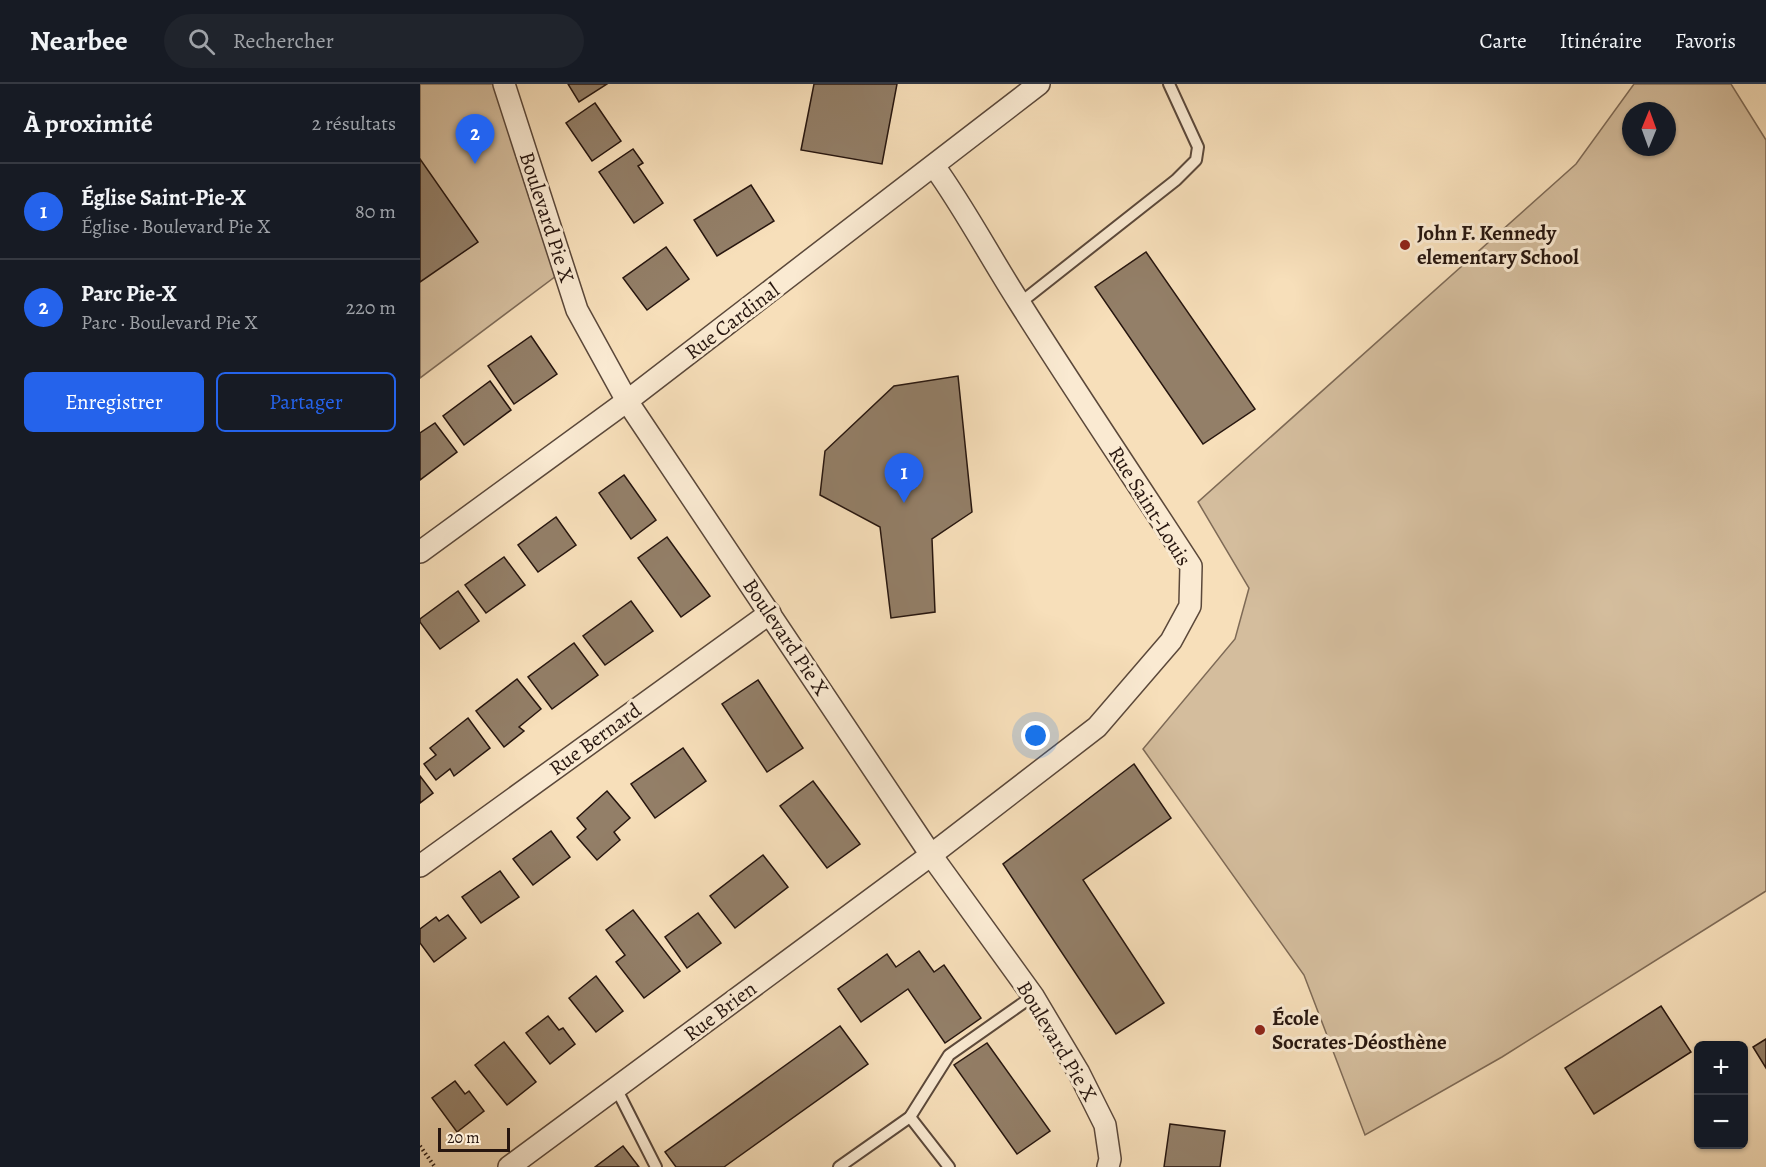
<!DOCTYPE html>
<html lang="fr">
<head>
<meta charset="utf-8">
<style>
	:root { --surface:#171b24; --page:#20242c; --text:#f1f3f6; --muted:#9ea1a6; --line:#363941; --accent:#2563eb }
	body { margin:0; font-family:Alegreya,serif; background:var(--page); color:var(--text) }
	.controls { position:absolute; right:18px; bottom:18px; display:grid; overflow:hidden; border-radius:9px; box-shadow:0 2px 4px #0004 }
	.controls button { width:54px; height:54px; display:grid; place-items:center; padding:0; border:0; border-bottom:2px solid var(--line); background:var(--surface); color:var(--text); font:30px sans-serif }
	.compass { position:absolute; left:1202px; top:18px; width:54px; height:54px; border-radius:50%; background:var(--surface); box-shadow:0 2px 4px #0004; rotate:1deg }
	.scale { position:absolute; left:18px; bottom:15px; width:72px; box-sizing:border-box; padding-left:6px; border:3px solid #27160f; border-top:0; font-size:16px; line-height:21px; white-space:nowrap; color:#27160f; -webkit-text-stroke:4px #faead2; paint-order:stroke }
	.you { position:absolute; left:616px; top:652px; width:21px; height:21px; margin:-15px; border:4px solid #fff; border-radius:50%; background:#1a73e8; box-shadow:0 0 0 9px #1a73e833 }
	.badge { display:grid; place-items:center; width:39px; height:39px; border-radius:50%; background:var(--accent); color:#fff; font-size:20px; font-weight:700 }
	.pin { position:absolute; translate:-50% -50px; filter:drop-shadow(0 2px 3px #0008) }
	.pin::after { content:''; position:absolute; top:32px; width:21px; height:18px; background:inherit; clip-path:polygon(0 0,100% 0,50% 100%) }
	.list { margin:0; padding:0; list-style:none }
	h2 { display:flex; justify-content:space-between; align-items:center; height:78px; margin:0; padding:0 24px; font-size:26px }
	h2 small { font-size:20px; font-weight:400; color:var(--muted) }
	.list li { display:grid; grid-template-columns:39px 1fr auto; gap:18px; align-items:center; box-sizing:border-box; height:96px; padding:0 24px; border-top:2px solid var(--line) }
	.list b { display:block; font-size:22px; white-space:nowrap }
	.list p { margin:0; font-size:20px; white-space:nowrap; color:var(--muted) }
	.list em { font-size:20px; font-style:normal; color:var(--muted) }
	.actions { display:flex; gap:12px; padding:18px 24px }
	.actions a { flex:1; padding:14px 0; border:2px solid var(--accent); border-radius:9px; text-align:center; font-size:21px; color:var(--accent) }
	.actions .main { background:var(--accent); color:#fff }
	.icon { flex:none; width:33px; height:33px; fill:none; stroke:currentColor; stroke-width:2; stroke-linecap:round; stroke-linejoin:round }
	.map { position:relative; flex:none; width:1346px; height:1083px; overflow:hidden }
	header { display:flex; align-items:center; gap:36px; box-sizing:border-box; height:84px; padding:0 30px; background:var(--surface); border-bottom:2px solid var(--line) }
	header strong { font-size:28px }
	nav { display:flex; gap:33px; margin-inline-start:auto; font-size:21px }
	.search { width:420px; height:54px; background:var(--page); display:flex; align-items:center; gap:15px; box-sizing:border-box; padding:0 21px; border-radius:33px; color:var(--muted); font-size:22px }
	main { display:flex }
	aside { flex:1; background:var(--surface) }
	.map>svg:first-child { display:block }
	.green { fill:#d4bd9d; stroke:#7e6a56; stroke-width:1.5; fill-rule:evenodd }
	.building { fill:#937f68; stroke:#27160f; stroke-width:1.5 }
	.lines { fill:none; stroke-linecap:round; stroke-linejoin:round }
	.lane-casing { stroke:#5b483a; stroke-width:14 }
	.street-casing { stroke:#5b483a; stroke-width:24 }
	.path { stroke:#27160f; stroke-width:4; stroke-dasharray:1.5 3; stroke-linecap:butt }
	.lane { stroke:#faead2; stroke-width:10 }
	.street { stroke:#faead2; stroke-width:21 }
	.poi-dot { fill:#8f2418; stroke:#faead2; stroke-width:2 }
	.labels { text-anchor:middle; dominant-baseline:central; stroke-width:6; stroke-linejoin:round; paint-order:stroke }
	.street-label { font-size:21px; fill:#27160f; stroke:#faead2 }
	.poi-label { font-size:21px; font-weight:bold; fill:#27160f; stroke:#faead2; text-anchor:start }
</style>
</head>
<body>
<header>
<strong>Nearbee</strong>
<div class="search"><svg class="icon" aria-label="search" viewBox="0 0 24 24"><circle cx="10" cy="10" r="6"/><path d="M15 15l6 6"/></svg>Rechercher</div>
<nav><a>Carte</a><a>Itinéraire</a><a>Favoris</a></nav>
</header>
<main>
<aside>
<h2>À proximité<small>2 résultats</small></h2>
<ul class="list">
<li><span class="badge">1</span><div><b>Église Saint-Pie-X</b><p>Église · Boulevard Pie X</p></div><em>80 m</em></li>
<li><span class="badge">2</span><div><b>Parc Pie-X</b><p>Parc · Boulevard Pie X</p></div><em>220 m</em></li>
</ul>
<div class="actions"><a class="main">Enregistrer</a><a>Partager</a></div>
</aside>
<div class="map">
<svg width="1346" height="1083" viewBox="0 0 1346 1083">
	<rect width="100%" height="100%" fill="#f7dfba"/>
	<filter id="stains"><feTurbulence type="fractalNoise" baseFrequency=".00333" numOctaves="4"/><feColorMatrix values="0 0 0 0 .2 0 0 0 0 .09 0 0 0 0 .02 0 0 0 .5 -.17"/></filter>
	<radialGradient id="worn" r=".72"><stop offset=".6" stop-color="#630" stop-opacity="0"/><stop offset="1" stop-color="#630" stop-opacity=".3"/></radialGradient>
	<g class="green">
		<polygon points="0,0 84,0 144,186 0,294"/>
		<path d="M1214,0H1311L1346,56V807L1082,973L945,1051L884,891L723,665L815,555L829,504L778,418L1156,80ZM1211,27H1247V63H1211Z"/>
	</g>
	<g class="building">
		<polygon points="148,0 187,0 159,18"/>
		<polygon points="394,0 477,0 462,80 381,66"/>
		<polygon points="175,19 201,57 172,77 146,39"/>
		<polygon points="213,65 223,79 218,82 243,119 214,139 179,88"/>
		<polygon points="0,75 58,158 0,198"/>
		<polygon points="331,101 354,137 297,172 274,136"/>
		<polygon points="246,163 269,195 227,226 203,194"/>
		<polygon points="726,168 835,325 783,360 675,203"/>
		<polygon points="111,252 137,290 94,320 68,282"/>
		<polygon points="538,292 552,428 512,455 515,528 471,534 460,443 400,411 405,367 474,302"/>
		<polygon points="70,297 91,326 44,361 23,332"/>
		<polygon points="15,339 37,368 0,396 0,349"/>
		<polygon points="204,391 236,436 211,455 179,409"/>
		<polygon points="136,433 156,461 118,488 98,461"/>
		<polygon points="247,453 290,512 261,533 218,474"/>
		<polygon points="84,473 105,501 66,529 45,501"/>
		<polygon points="38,507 59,537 20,565 0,538 0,535"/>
		<polygon points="211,517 233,547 185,581 163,552"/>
		<polygon points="154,559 178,591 132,625 108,593"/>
		<polygon points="97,595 121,625 99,643 104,647 84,663 56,627"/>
		<polygon points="338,596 383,664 347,688 302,620"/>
		<polygon points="48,634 70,664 34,692 30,685 16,696 4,680 16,671 10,664"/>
		<polygon points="263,664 286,697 235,734 211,700"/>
		<polygon points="714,680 751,734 663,796 744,919 696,950 583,780"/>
		<polygon points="0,692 13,709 0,719"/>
		<polygon points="393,697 440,760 407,784 360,722"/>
		<polygon points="187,707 210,734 194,748 200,756 177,776 157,753 166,745 157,734"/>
		<polygon points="131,747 150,773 113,801 93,775"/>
		<polygon points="343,771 368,803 315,844 290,812"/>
		<polygon points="80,787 99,813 61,839 42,813"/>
		<polygon points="213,826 260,887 224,914 196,878 205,871 186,846"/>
		<polygon points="278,829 301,859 267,884 245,853"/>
		<polygon points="28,831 46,854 14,878 0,859 0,845 16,833 19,837"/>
		<polygon points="499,867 514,888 524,881 561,934 525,959 488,905 441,938 418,905 467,870 476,883"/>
		<polygon points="176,892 203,927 176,948 149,914"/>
		<polygon points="1241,922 1271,968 1174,1030 1145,984"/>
		<polygon points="128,932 139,946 143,944 155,960 130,980 106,949"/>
		<polygon points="420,942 448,980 304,1083 256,1083 245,1068"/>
		<polygon points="1346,955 1346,984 1333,963"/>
		<polygon points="84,958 116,998 87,1021 55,981"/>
		<polygon points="567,959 630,1047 597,1070 534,981"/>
		<polygon points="35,997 45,1010 49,1007 64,1027 37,1048 12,1014"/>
		<polygon points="750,1040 805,1047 800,1083 744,1083"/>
		<polygon points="203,1062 219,1083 175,1083"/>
	</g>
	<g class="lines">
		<g class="lane-casing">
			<g id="lane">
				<polyline points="600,219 756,96 776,76 778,63 749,0"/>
				<polyline points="196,1004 236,1083"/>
				<polyline points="490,1033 529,1083"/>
				<polyline points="419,1083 490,1033 529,971 613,912"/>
			</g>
		</g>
		<g class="street-casing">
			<g id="street">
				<polyline points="84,0 157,226 207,317 511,771 613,912 659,989 685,1041 690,1075 688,1083"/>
				<polyline points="0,468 207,317 619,0"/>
				<polyline points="0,782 350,529"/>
				<path d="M89,1083L511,771L677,643L751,557L770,522L771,482C714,394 655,307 599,218C570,173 545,125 514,82"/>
			</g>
		</g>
		<polyline class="path" points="0,1062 15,1083"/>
		<use href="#lane" class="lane"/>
		<use href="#street" class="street"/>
	</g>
	<g class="poi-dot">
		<circle cx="985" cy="161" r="6"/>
		<circle cx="840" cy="946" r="6"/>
	</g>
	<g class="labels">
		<g class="street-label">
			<text transform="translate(127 133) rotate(72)">Boulevard Pie X</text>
			<text transform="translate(312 237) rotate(-37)">Rue Cardinal</text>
			<text transform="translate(730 422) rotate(58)">Rue Saint-Louis</text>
			<text transform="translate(366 553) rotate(56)">Boulevard Pie X</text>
			<text transform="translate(175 655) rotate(-36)">Rue Bernard</text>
			<text transform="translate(300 927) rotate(-37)">Rue Brien</text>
			<text transform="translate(637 957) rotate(59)">Boulevard Pie X</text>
		</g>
		<g class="poi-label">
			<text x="997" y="149">John F. Kennedy<tspan x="997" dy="24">elementary School</tspan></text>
			<text x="852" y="934">École<tspan x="852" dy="24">Socrates-Déosthène</tspan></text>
		</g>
	</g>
	<rect width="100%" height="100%" filter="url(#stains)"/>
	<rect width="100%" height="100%" fill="url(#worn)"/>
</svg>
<div class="controls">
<button>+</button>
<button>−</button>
</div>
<svg class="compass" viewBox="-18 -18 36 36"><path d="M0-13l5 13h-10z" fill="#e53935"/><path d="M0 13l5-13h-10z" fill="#9ea1a6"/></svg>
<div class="scale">20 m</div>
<div class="you"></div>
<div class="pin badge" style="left:484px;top:419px">1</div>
<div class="pin badge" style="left:55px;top:80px">2</div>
</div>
</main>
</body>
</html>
